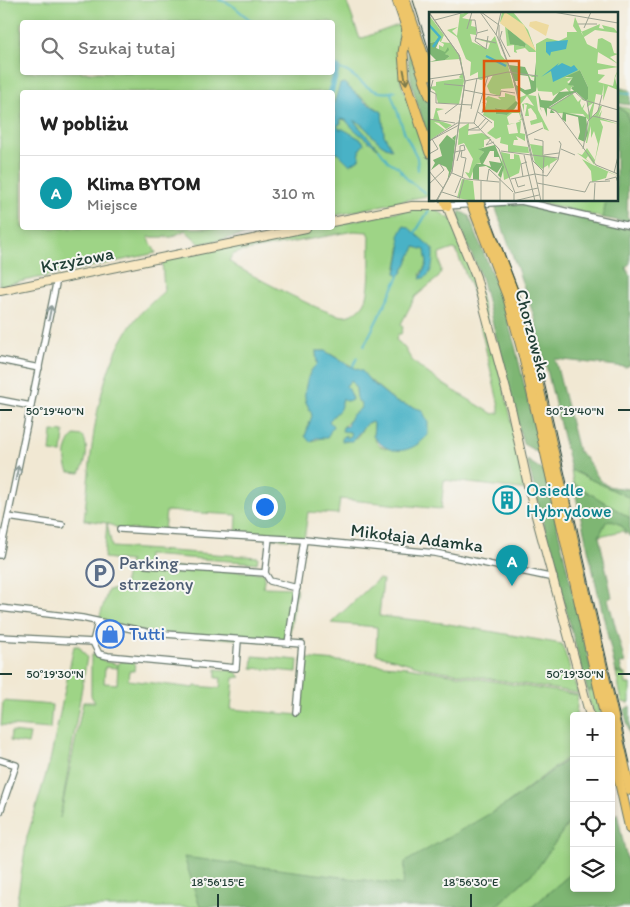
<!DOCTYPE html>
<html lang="pl">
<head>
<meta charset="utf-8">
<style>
	:root { --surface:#fff; --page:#f2f2f2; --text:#222; --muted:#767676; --line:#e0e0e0; --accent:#7c3aed }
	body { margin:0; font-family:Itim,sans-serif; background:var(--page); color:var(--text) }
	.controls { position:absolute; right:15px; bottom:15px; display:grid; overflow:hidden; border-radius:5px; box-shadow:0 2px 8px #0003 }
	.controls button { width:45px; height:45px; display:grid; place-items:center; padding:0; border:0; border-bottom:1px solid var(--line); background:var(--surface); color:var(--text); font:25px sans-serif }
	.you { position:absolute; left:264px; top:506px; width:18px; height:18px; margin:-12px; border:4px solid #fff; border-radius:50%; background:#1a73e8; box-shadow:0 0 0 8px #1a73e833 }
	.badge { display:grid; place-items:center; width:32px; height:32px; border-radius:50%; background:var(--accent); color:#fff; font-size:16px; font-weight:700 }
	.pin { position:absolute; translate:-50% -41px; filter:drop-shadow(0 1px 2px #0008) }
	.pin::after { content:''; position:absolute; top:26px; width:18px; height:15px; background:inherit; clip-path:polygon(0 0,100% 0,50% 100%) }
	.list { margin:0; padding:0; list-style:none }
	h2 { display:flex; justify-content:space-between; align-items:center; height:65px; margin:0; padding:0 20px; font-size:21px }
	h2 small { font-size:16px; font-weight:400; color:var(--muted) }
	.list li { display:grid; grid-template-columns:32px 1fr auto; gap:15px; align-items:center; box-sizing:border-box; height:75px; padding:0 20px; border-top:1px solid var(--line) }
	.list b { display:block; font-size:19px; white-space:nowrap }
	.list p { margin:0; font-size:16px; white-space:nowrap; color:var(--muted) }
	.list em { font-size:16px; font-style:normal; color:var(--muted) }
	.icon { flex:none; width:28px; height:28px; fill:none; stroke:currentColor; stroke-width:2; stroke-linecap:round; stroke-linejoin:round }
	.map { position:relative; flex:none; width:630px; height:907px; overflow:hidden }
	.search { position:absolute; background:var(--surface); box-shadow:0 2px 8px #0003; left:20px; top:20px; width:315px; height:55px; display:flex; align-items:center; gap:12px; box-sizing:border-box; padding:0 18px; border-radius:5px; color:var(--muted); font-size:19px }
	.panel { position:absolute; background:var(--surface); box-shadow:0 2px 8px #0003; left:20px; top:90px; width:315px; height:140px; border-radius:5px }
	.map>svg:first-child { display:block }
	.green { fill:#9ed486; stroke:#5e885d; fill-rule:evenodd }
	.forest { fill:#7eb673; stroke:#4e7a54 }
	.water { fill:#48b2c6; stroke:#34787d }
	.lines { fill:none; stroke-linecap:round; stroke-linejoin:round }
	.stream { stroke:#48b2c6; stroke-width:2 }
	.canal { stroke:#48b2c6; stroke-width:6 }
	.street-casing { stroke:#68796c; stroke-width:8 }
	.secondary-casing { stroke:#68796c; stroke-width:10 }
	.primary-casing { stroke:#68796c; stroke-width:11 }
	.street { stroke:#fff; stroke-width:5.5 }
	.secondary { stroke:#f8e8c3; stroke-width:8 }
	.primary { stroke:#eec569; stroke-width:9 }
	.tram { stroke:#1f3d34; stroke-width:1 }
	.primary-bridge-casing { stroke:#68796c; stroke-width:11; stroke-linecap:butt }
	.primary-bridge { stroke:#eec569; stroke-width:9 }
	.oneway { stroke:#7c7a4c }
	.oneway2 { stroke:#8f9e9a }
	.ticks { fill:none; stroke:#1f3d34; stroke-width:2 }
	.labels { text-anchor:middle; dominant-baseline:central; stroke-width:4; stroke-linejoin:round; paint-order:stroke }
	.street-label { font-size:18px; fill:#1f3d34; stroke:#f6f6f2 }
	.culture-label { font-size:18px; fill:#0d838f; stroke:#f6f6f2; text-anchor:start }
	.service-label { font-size:18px; fill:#4e5e75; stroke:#f6f6f2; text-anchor:start }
	.shop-label { font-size:18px; fill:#366cbe; stroke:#f6f6f2; text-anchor:start }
	.inset-river { fill:none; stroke:#48b2c6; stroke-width:2.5 }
	.inset-road { fill:none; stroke:#9da493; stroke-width:1 }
	.view { fill:#de580e; fill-opacity:0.15; stroke:#de580e; stroke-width:2.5 }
	.inset-edge { fill:none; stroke:#1f3d34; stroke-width:2.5 }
	.ticks-label { font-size:12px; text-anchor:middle; fill:#1f3d34; stroke:#f6f6f2; stroke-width:4; stroke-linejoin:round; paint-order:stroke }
</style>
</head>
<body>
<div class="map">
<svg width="630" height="907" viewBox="0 0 630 907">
	<rect width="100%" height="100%" fill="#f6f6f2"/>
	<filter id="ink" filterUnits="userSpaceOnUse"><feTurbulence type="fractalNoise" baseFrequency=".02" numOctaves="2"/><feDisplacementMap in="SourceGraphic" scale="10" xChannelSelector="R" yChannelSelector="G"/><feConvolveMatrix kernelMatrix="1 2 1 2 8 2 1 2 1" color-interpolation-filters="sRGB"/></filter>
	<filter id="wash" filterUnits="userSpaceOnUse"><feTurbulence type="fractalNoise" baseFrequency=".0096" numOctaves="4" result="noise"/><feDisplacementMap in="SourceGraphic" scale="20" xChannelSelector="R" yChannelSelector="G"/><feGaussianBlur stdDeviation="1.12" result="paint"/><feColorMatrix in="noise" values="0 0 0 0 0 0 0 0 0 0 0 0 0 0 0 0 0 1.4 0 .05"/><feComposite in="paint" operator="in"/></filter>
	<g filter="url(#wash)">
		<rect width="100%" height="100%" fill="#f1e8d3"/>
		<g class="green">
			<path d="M0,0H346L360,39L401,24V82L430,167V195L333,216V153L337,152L350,165L359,159L360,149L364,144L362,140L339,129L337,127L341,123L340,118L346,120C350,127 369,141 377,147L353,120C368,125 375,145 391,149L384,135L382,112L348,88L333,106L332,92H22V228H277L200,244L185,230L172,237H148L156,253L0,286ZM22,22H332V72H22Z"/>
			<polygon points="617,106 630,109 630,165 627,151 628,117 627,113"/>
			<polygon points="532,200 606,200 603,218"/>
			<path d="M429,205L452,220L476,277L529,490L444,480L441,509L340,499L338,514L308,512L304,540L236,536L237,515L166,511L164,531L120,529L107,523L112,547L258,557L257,563L147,555L146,565L265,573L263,587L297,588L288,643L151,633L98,622L108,590L123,589L130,561L104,558L107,523L84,520C92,453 93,377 134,321C142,310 155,300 164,291L162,260L321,228H332L333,225ZM404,226L408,227C431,255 438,235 423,279L420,275L427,263L425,249L415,247L402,273H396ZM354,231L368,232L370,236C369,256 372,281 366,300C363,308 353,315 345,316C328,317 256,277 237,267L229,261L232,255L240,252ZM453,249L456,250L472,290L499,406V413L493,414C467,398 438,383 415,363C406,355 409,349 396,340L398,334H401L403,328L401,324L415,297L439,277L441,271L439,254ZM316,351H325L357,369L396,402L422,410C433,432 426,444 402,448C395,449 387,450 380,446C377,444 375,439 373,436L374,425L372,422L367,423L357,437L345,442L346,435L347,438L351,437L350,431H343V427L361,409V403L357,400L356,389L351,380L346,386L352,400L345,401L344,397L329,421L328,436L312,441L306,434L312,416C312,411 308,407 306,402C304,392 307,369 317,366Z"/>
			<polygon points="52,431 64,432 62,453 50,452"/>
			<path d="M74,435L83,436C89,449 87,461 80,473L69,472C63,459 65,446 74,435Z"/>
			<polygon points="571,470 630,498 630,518 573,483"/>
			<polygon points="610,520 621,525 626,534 622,531 599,536 606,522"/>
			<polygon points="378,579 383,580 379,616 443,623 562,644 578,693 424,668 376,654 377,627 331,623"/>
			<polygon points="74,646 79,646 87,657 60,818 83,702 95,702 91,696 91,656 94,654 106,662 117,664 117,668 105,667 104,683 117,684 118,664 122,661 135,662 134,671 129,671 128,680 194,688 195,686 220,688 221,678 216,678 216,669 235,671 241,677 234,678 231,709 299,715 302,658 407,667 578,695 576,716 574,716 573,753 403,885 185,858 200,907 16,907 27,837 50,761"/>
			<polygon points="253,656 298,660 297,672 252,668"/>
			<polygon points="616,672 625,674 626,684 630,684 630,702 628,703 622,702"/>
			<polygon points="596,690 601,716 593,716 587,691"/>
			<polygon points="3,701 52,705 50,729 1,725"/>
			<polygon points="11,732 30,734 28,744 10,741"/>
			<polygon points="574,815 574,871 532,907 495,907 536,870"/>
		</g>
		<g class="forest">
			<path d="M408,46L430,105V143C419,110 407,80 408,46Z"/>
			<polygon points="616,87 630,90 630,105 616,103"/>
			<polygon points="616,106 627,113 629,122 627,217 630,219 626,222 603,218 606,200 616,200"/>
			<path d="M506,204L523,205L630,229V263L626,268L630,276V365L626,367L555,359L578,451C591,459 593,476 606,485C612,488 623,488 630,489V498L571,470L534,316L495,206Z"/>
			<polygon points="460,211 469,216 500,294 515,346 541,454 523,444 481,277 457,220"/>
			<polygon points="527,460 544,471 596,690 587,690"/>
			<polygon points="573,483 630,518 630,537 621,525 610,520 606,522 599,536 612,597 608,599 625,663 620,664 623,675 616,672"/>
			<polygon points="630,706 630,736 624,710"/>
			<polygon points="574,754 574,815 536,870 495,907 200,907 184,857 403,885 405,862 512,801"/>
			<polygon points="617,813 630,874 630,907 532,907 574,871 574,888 611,888 611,821"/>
		</g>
		<g class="water">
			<path d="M344,83L365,102L382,112L384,135L392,149C375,146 368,124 353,120L379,149C370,142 351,129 346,120L340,119L341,123L337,126L339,129H343L362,140L364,144L360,149L359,159L350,165L337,152L333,153V121L335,119L333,106L340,84Z"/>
			<path d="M404,226L408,227L433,249C433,260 434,277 420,279L427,263L425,250L415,247L402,273L399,276L396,273L401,249L399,236Z"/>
			<path d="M316,351H325L348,365L362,371L370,381L396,402L422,410L428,422V435C411,454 389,457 373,436L374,425L372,422L367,423L352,441H342V437L346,435L347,438L351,436L350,432L342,431L343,427L347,426L351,416L361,408V403L357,400L356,389L351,380L346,386L351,393L352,400L345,401L343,398L340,409L329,421L333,426L327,438H316L310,442L305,436L312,416C311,409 306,405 305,398C304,389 309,368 317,365Z"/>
		</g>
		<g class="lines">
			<g class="stream">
				<path d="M219,0C234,2 241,15 254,22"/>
				<path d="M332,68C357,67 364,100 396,91"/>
				<polyline points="616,92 630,94"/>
				<polyline points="391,93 405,134 417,157 418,170"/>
				<polyline points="379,149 388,161 398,167 407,179 425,193"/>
				<polyline points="415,233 429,210"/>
				<polyline points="364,346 399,276"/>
				<polyline points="353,366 357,358"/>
			</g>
			<polyline class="canal" points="331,92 337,68"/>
		</g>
	</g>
	<g filter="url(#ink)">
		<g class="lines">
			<g class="street-casing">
				<g id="street">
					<polyline points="447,206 521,201 630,226"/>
					<polyline points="0,360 39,368"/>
					<polyline points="0,400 31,406"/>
					<polyline points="8,517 62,525"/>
					<polyline points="120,529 304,540"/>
					<polyline points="269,538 265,573 270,581 297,588"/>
					<polyline points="0,555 57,279"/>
					<polyline points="146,565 265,573"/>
					<polyline points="0,608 82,618 151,633 288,643 304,540 435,553 554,578"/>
					<polyline points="98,622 93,642 99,654 108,656 236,668 238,640"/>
					<polyline points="0,637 93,642"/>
					<polyline points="288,643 302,644 296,712"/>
					<polyline points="0,760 16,765 0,812"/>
				</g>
			</g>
			<g class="secondary-casing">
				<g id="secondary">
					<polyline points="332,222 412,206 447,206 476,277 512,412 529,490 590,716"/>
					<polyline points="0,291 306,228"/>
				</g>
			</g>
			<g class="primary-casing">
				<g id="primary">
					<polyline points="397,0 430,96"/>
					<polyline points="405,0 430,75"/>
					<polyline points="407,29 403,53 405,78 430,153"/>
					<polyline points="445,200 447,206"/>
					<polyline points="489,229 514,293 531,353 630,790"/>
					<polyline points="482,231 507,295 523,354 605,716"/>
					<polyline points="611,744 630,829"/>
				</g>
			</g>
			<use href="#street" class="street"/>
			<use href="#secondary" class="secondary"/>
			<use href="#primary" class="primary"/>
			<g class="tram">
				<polyline points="413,0 430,54"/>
				<polyline points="484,200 518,290 540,364 630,763"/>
			</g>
			<g class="primary-bridge-casing">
				<g id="primary-bridge">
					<polyline points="470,200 482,231"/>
					<polyline points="478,200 489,229"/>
				</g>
			</g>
			<use href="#primary-bridge" class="primary-bridge"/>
		</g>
		<defs><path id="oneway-shaft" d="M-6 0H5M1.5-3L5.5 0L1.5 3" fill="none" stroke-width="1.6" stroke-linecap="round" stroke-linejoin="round" transform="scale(1.25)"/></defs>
		<use class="oneway" href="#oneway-shaft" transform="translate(405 77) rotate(79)"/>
		<g class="oneway2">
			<use href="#oneway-shaft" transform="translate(50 313) rotate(-79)"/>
			<use href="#oneway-shaft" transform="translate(17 473) rotate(-78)"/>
		</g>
	</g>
	<path class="ticks" d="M0,410H12M618,410H630M0,674H12M618,674H630M218,894V907M471,894V907"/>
	<defs>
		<g id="building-ring" transform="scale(1.4375)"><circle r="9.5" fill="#f6f6f2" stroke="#0f9aa8" stroke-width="1.5"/><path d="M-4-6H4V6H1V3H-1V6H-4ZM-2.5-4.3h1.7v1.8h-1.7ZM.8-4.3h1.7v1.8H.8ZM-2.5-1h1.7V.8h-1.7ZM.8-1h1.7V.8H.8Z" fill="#0f9aa8"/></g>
		<g id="parking-ring" transform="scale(1.4375)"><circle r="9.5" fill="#f6f6f2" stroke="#5c6f8a" stroke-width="1.5"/><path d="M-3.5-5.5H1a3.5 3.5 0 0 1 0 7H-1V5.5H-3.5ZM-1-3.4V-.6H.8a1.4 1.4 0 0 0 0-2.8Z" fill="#5c6f8a"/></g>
		<g id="shop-ring" transform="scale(1.4375)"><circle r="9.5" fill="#f6f6f2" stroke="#3f7fe0" stroke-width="1.5"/><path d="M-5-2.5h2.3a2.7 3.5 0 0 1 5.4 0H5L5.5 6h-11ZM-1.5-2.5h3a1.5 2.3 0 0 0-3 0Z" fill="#3f7fe0"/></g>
	</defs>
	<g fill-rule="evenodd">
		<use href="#building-ring" x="507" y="500"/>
		<use href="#parking-ring" x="100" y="573"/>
		<use href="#shop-ring" x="110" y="634"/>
	</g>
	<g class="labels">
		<g class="street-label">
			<text transform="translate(77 260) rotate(-11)">Krzyżowa</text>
			<text transform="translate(533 335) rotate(75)">Chorzowska</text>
			<text transform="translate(417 538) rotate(7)">Mikołaja Adamka</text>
		</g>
		<g class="culture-label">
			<text x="526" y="490">Osiedle<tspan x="526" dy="21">Hybrydowe</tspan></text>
		</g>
		<g class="service-label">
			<text x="119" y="563">Parking<tspan x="119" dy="21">strzeżony</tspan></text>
		</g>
		<g class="shop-label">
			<text x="129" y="634">Tutti</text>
		</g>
	</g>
	<g transform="translate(429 12)">
		<rect width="189" height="189" fill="#f1e8d3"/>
		<path d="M41,0L33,6L43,8L42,14L47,15V23L41,22L43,30L59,37L61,31L47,27L62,29L66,24L72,43L78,50L85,76L72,77L71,84L61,81L58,74L64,63L52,68L49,67V60L41,64L42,50L37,47L28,25L18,18L29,15L23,19L28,24L31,2ZM73,0H84L99,18L107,40V32L118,26L130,29L138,25V20H148L144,14L146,5L158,32L168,37L169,27L173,26L182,31L185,41L189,42L181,45L189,52L169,40L168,51L189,55L169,58V62L176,63L169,70L184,74L186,64L189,58L186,66L189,78L179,74L174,89L175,72L173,83L167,82L163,104L166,103L171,94H173L169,105L173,98L171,106L189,112L171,108L174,115L165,153L189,164L179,160L177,166L163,170L162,159L153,147L166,154L159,144L157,147L163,152L148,141L153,143L158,136L166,148L169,132L165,119L162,126V114L158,131H157L160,109L154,102L129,101L120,96L143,81L149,90L153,86L156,89L152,87L151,91L153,96L156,91L154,97L159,103L164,91L158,95L159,75L151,58L136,66L145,65L138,70L145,75H142L141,81L137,76L124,84L123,80L109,79L108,75L107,79L99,83L107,84L109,98L120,119L115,117L113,110L102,113L101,109L108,107L107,103L102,96L99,97L100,104H96L98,93L95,92V100L93,92L98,91L105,94L98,84L91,93L89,86L97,83L87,75L98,79L106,74L107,65H103L100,63L107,64V40H100L96,36L87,38L88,41L85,40V33L78,34L76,14L71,11L80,14L92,27L98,20L81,5L71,10ZM78,16L97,32L96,35L82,32ZM0,3L15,23L12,30L21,31L32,46L35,69L30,92L9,91L6,79L0,75L7,74V70L34,66H31L30,65L34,60L31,47L16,48L21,44L4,38L10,39V33L14,35L15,32L10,29L0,31ZM171,12L170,16L175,17L173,13L185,16L189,21L166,18L155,25L152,20ZM76,81L86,84L87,90L78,98L66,96L67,102L78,103L89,91L84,100H91L93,108L89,109L92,107L90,101H83L78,105L80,112L87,111L78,113L80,122L89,121L87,111L92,109L91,121L96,122V129L87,124L89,128H85L84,133L99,135L100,141L79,140V133L71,131L72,125L67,127L58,121L65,115V109L54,103L58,89L56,87L59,84L72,88L69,85H76ZM7,96L15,97L8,99L11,109L23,113L17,117L10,111L5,110L16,118L1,128L0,107L4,108ZM40,111L39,123L53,121L62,126L55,128V135L50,137L55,140L50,146L53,151L47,152L41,167L36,160L40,161L44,147L35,131L29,133L30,117ZM101,132L114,134V143L129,147L121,152L120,157L119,153L113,157L106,151ZM72,140L81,142V147H85V142L90,143L92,151L90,161L75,168ZM33,167L44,169L46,189L28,186Z" fill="#9ed486" fill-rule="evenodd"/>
		<path d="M78,16L97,32L96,35L81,32ZM10,29L7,36L16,40L19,35L20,38L16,42L21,44L16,48L0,50L7,48L0,41V31ZM107,50V79L98,83L89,77V86L80,53L96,55L102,68L105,69ZM91,63L99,64L101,71L90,69L101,71L102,77L96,78L87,73L86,69H90ZM151,58L159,75V87L157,89L147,80L137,84L120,95L126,101H121L122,97L118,96V105L115,96L111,95L113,100L111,96L109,80L112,88L123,89L130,80L145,79L142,76L145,74L139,73L144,65H136ZM87,89L89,91L86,96L78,103L67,102L66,96L77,98ZM134,100L157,105L159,121L156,130L149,127L151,120L149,105L137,102V110L133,107ZM18,123L26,129L23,126L27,123L23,157L18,170L20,160L17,155L10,152L2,158L6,151L4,148L13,144L10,133ZM66,133L75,155L72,166L69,163L74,152L68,161L57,154L50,155V168L44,167V157L47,152H52L50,146L55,140L49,137ZM61,139H65V145H70L72,151L60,149L62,155L54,152Z" fill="#7eb673" fill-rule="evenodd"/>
		<path d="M76,0L95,13L107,39L71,11ZM107,9L120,13L117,24L100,14L101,10Z" fill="#eeda9e"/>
		<path d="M139,28L137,37L122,40L121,44L117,40V30ZM130,51L128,54L133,51L142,55L145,53L149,58L124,70L122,59L112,65Z" fill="#48b2c6"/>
		<path class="inset-river" d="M0,13L11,25L4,35M57,44L77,54"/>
		<path class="inset-road" d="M0,0L30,43L36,70L23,159L8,189M51,0L68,24L84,65L112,189M52,0L70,13V27L85,67L104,149L114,159V189M124,0L189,11M0,1L30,43L36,69L23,160L7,189M6,8L36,0M40,8H46L48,21M149,12H168M155,16L162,0M38,17L43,0M59,18L48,21L46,29L57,37L59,24M73,19L71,26L81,45M67,23L72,0M46,26L67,31M0,67L34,62M4,68L1,79L7,82V91L43,93M36,69L79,60L109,64M15,72L36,74M35,78L55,82M55,82L71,84L72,79L86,81M158,89L161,107M42,97L48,66M49,100L63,111M53,101L56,91L54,90L55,93M16,102L29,92M164,104L189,110M57,106L49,115L39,118H51L60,108M0,107L26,111M45,111L70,137L86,181M45,111L59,64M97,124L114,116M62,127L57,133L65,130M105,127L114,129V144M0,129L28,111H45M0,129L30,113M132,137L146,143M154,137L159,109L169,99L173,83M72,139L102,143M26,140L30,139H31L36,138L35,133L31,134V139L28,149M0,142L9,137L3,127M95,143L106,189M103,143L129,146M115,143L130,141M167,153L127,99L120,96L146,80L155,88L189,98M167,153L189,162M0,159L14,176M23,161L37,167L70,170M114,161L115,144M185,161L189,144M94,165L92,152L98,150M33,166L37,146L32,145L33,138M71,166V189M86,166L89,175L96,173M82,167L106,162L118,164L129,148L132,132L130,129M176,168L187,165L189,171M52,169V189M58,169L60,157L84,180M108,171L156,180L161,170L181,169M0,172L15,158L11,152M13,180L31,186M26,181L32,166M85,181V189L110,183M86,181L109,176M30,186L35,167M165,189L166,171"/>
		<path class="view" d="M55,49H90V99H55Z"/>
		<rect width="189" height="189" class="inset-edge"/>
	</g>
	<g class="ticks-label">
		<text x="55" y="415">50°19'40"N</text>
		<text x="575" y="415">50°19'40"N</text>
		<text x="55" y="678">50°19'30"N</text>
		<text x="575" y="678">50°19'30"N</text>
		<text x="218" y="886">18°56'15"E</text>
		<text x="471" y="886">18°56'30"E</text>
	</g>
</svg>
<div class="controls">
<button>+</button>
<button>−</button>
<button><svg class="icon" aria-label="locate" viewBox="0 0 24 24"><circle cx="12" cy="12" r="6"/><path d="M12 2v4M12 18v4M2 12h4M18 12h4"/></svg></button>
<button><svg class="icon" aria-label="layers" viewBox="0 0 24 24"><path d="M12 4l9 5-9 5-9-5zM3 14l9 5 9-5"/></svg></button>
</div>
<div class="you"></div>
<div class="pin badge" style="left:512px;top:586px;background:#0f9aa8">A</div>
<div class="search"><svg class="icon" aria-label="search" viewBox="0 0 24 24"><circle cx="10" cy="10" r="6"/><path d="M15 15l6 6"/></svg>Szukaj tutaj</div>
<section class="panel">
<h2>W pobliżu<small></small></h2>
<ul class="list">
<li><span class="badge" style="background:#0f9aa8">A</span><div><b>Klima BYTOM</b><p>Miejsce</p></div><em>310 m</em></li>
</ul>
</section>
</div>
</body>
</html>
